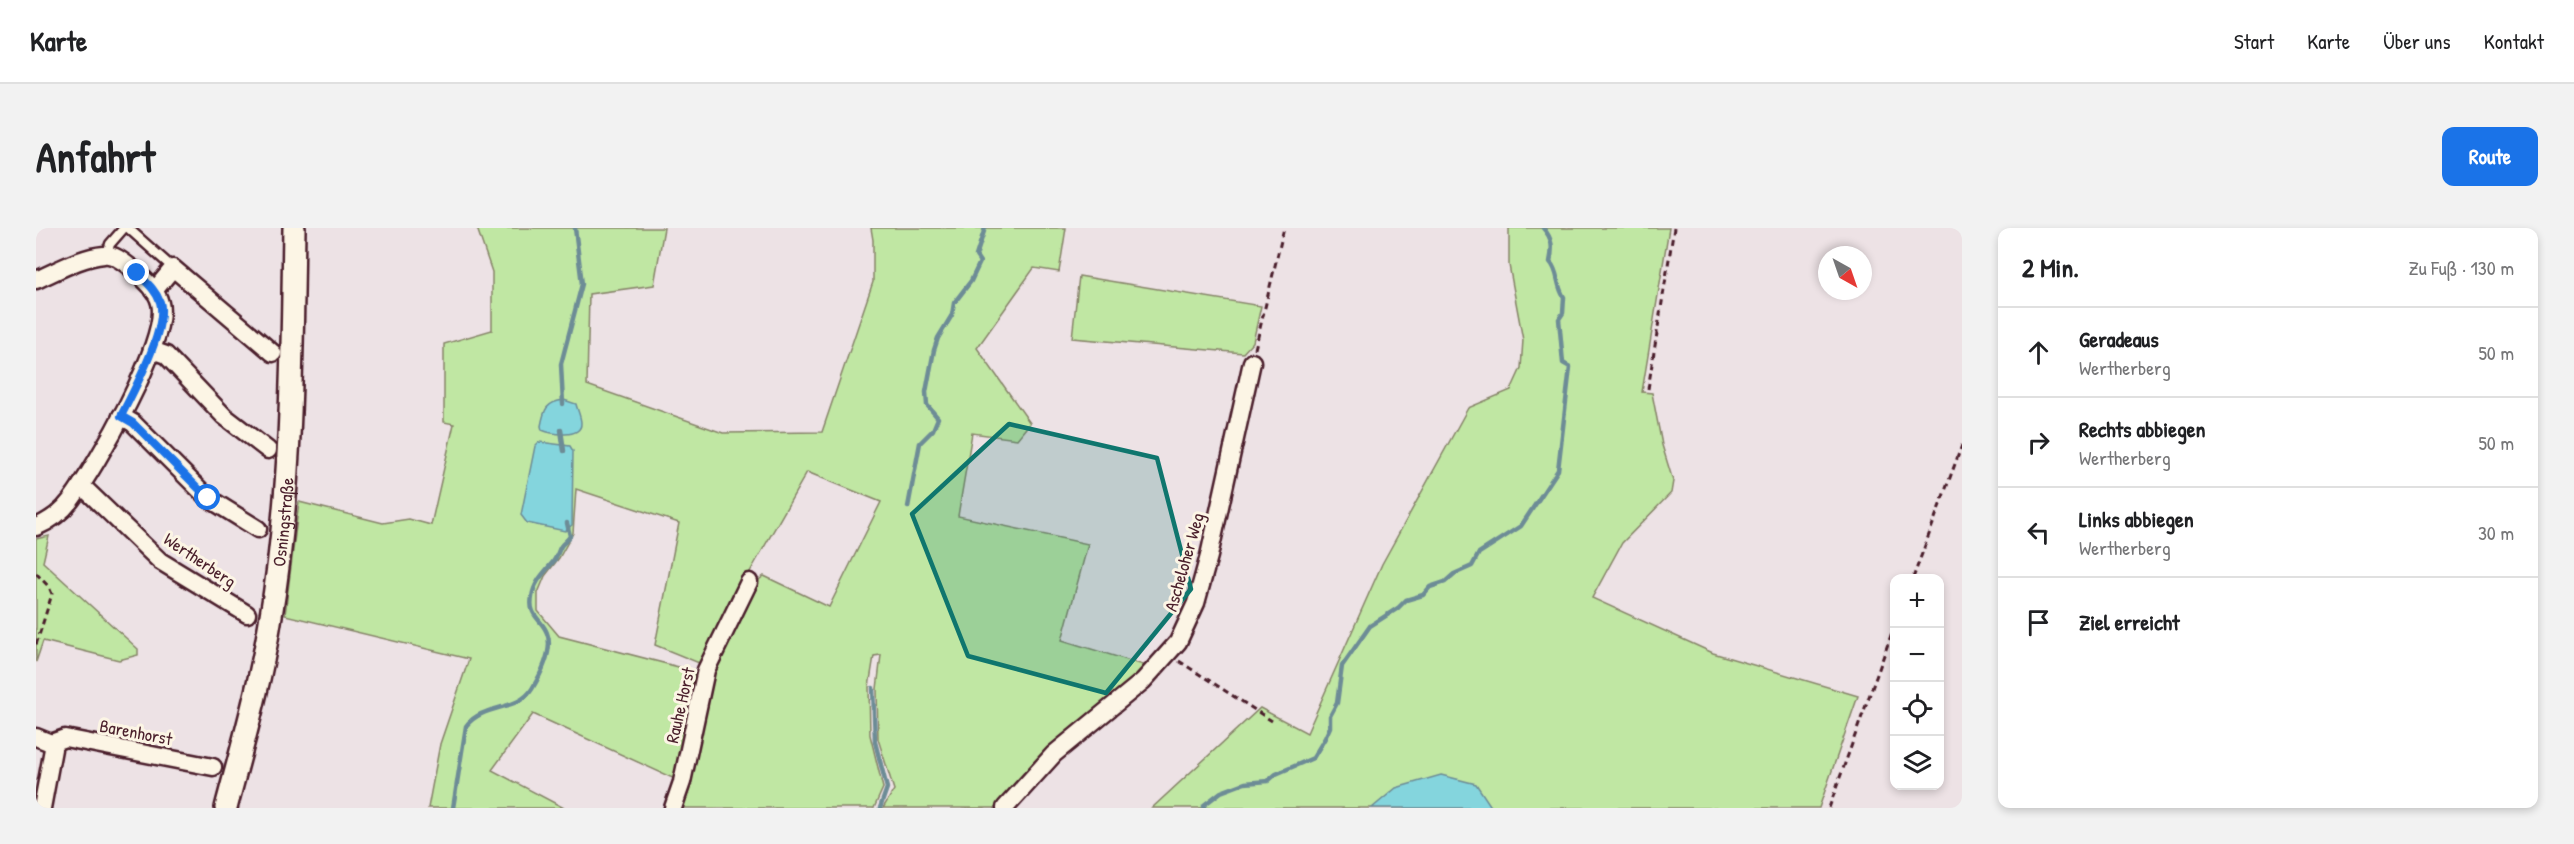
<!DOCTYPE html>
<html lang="de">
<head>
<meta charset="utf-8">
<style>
	:root { --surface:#fff; --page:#f2f2f2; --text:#202124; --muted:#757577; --line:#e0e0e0; --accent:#1a73e8 }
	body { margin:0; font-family:"Patrick Hand",sans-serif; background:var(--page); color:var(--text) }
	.controls { position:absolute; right:18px; bottom:18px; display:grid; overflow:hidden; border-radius:12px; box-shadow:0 3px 9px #0003 }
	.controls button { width:54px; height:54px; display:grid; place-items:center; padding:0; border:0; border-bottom:2px solid var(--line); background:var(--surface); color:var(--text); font:30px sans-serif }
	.compass { position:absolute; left:1782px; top:18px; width:54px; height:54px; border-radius:50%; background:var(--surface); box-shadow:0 3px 9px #0003; rotate:140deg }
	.stop { position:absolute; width:18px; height:18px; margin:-14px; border:4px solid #1a73e8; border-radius:50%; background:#fff }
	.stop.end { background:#1a73e8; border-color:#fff; box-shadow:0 2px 6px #0008 }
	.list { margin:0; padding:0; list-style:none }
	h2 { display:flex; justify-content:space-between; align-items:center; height:78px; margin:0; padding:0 24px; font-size:26px }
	h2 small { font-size:20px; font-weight:400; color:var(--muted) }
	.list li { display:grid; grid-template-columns:39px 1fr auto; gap:18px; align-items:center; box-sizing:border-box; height:90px; padding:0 24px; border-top:2px solid var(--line) }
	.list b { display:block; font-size:22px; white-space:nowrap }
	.list p { margin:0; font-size:20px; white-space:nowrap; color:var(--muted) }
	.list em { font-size:20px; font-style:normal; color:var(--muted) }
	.icon { flex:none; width:33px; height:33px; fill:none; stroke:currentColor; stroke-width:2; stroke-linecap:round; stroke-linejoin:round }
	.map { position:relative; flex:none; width:1926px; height:580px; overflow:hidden; border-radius:12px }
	header { display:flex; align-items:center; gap:36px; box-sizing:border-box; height:84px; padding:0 30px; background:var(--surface); border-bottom:2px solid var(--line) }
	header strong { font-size:28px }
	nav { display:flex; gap:33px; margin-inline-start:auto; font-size:21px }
	.intro { display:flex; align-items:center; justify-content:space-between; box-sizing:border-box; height:144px; padding:0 36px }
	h1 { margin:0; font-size:42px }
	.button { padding:15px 27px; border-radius:12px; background:var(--accent); color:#fff; font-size:21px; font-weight:700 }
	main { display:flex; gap:36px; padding:0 36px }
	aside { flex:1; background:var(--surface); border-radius:12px; box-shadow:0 3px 9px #0003 }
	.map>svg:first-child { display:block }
	.green { fill:#c0e7a3; stroke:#858367; stroke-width:1.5 }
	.water { fill:#84d5dd; stroke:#6d8c96; stroke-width:1.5 }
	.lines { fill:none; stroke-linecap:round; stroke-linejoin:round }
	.stream { stroke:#6d8c96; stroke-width:4.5 }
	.service-casing { stroke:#4a1f2b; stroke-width:13 }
	.minor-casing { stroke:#4a1f2b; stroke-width:21 }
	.tertiary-casing { stroke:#4a1f2b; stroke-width:26 }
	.path { stroke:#4a1f2b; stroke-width:3; stroke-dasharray:6 4.5; stroke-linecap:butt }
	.service { stroke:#fcf5e5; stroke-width:8 }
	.minor { stroke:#fcf5e5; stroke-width:16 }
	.tertiary { stroke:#fcf5e5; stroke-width:21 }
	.route { stroke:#1a73e8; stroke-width:8 }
	.marked { fill:#0f766e; fill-opacity:0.2; stroke:#0f766e; stroke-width:4.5; stroke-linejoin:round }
	.labels { text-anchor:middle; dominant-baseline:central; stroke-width:6; stroke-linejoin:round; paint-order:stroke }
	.street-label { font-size:18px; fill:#4a1f2b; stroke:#fcf5e5 }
</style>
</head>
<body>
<header>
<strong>Karte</strong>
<nav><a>Start</a><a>Karte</a><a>Über uns</a><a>Kontakt</a></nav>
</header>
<div class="intro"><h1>Anfahrt</h1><a class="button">Route</a></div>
<main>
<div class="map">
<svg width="1926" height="580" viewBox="0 0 1926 580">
	<rect width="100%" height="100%" fill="#ede2e5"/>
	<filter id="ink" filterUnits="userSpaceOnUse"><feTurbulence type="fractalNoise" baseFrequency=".0167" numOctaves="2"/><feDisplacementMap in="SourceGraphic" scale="12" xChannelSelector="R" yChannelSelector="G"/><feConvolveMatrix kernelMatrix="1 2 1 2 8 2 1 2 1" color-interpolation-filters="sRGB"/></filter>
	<g filter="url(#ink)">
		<g class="green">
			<polygon points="441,0 628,0 618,57 553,66 551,157 687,205 786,204 837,54 837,12 835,0 1030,0 1023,44 998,40 941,120 994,195 981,211 936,205 922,288 1052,316 1026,412 1114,439 962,580 847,580 858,562 842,511 841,461 845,427 838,428 833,459 834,507 847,560 838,580 641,580 650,556 682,428 719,355 728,348 793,379 845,274 771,244 715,342 670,432 663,435 619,417 643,295 540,261 537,305 523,330 509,348 502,365 502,383 523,408 658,443 664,454 643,553 497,486 456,542 528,580 392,580 404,516 433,431 249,387 263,274 347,295 373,291 395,297 418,196 408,194 408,116 456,102 456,44"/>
			<polygon points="1473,0 1633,0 1606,164 1616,165 1626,217 1637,253 1635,265 1586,315 1556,370 1677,425 1822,468 1783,580 1116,580 1224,480 1271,505 1346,336 1432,180 1475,162 1485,140 1487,112 1473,37"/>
			<polygon points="1043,48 1225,78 1217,114 1207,125 1036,110"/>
			<polygon points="13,308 7,334 102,421 102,427 83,432 7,413 0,434 0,311"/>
		</g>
		<g class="water">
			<path d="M528,172L540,176C541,181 545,189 545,195C546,211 515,206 506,202L505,198C508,182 510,174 528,172Z"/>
			<polygon points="503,214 534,218 537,223 536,297 529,303 491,295 485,287 499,218"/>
			<polygon points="1405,547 1440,556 1456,580 1336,580 1360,560"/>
		</g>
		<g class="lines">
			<g class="stream">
				<polyline points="527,176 525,136 546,56 539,0"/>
				<polyline points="525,202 528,223"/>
				<polyline points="872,279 884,215 897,202 902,190 891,177 890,164 898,122 902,110 916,87 918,75 935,53 944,34 940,28 949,0"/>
				<polyline points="837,460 839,514 851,560 844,580"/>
				<path d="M417,580L430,498C447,475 482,484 496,461C505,446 518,422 511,405C506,391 492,388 496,369C498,354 508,345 517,334C521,329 522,323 525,318C528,314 532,312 534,308L531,295"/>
				<path d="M1168,580V577L1185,564L1209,555L1232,553L1240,546L1277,530L1289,510L1294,499V488L1301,475L1306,438L1334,398L1362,380L1370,372L1387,367L1394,359L1409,354L1418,346L1436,338L1443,325L1485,298L1522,242L1534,139L1527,135L1523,91L1527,85L1528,69C1520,58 1523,43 1514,34C1517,20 1517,11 1507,0"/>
			</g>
			<g class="service-casing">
				<g id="service">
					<polyline points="92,0 137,40"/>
					<polyline points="71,26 74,16 88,0"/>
				</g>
			</g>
			<g class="minor-casing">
				<g id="minor">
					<path d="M0,52C21,43 45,29 68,27C79,25 91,37 99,43C109,52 121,62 124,75C134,112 59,240 35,272C26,284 14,293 0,299"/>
					<polyline points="118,63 137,40 237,125"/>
					<polyline points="116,122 130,127 188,188 232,222"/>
					<polyline points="85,188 97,195 172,270 222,301"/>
					<polyline points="45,257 124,333 211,386"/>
					<polyline points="0,509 15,515"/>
					<polyline points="15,515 29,510 177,539"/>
					<polyline points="6,580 17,521 15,515"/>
					<polyline points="637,580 646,554 670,442 713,354"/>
					<polyline points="969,580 1018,526 1107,453 1142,414 1160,375 1173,328 1216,134"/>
				</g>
			</g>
			<g class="tertiary-casing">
				<g id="tertiary">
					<path id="s1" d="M190,580C206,519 224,457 234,394C256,264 256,132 258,0"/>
				</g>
			</g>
			<g class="path">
				<polyline points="1219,121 1248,0"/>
				<polyline points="1612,161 1638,0"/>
				<polyline points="0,345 13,359 16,366 0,417"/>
				<polyline points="1877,350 1926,217"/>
				<polyline points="1143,433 1236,493"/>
				<polyline points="1793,580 1858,399"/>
			</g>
			<use href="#service" class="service"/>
			<use href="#minor" class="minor"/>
			<use href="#tertiary" class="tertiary"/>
		</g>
	</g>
	<g class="lines" filter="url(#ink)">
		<path class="route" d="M101,45C110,54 120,62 124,74C132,100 97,164 85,188L97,195L172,270"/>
	</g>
	<path class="marked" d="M973,196L1121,230L1155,361L1070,465L932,428L876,286Z"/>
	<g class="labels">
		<g class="street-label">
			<text stroke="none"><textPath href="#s1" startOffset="292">Osningstraße</textPath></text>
			<text transform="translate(164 332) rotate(34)">Wertherberg</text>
			<text transform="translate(1148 334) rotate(-74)">Ascheloher Weg</text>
			<text transform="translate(644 477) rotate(-77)">Rauhe Horst</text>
			<text transform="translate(100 504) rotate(11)">Barenhorst</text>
		</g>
	</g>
</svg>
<div class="controls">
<button>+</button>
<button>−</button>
<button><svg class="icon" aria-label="locate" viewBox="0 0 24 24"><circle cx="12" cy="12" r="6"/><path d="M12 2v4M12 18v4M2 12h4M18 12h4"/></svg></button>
<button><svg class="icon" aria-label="layers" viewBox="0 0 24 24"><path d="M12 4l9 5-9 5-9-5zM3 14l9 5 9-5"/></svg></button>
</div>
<svg class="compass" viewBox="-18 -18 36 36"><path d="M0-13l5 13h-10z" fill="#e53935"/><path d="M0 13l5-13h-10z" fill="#757577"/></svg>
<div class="stop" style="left:172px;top:270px"></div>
<div class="stop end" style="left:101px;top:45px"></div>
</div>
<aside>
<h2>2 Min.<small>Zu Fuß · 130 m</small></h2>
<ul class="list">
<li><svg class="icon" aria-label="ahead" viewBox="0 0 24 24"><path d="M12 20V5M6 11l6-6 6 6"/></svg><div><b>Geradeaus</b><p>Wertherberg</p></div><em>50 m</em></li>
<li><svg class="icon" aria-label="right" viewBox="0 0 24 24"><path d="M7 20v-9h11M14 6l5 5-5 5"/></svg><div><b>Rechts abbiegen</b><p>Wertherberg</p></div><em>50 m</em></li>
<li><svg class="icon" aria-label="left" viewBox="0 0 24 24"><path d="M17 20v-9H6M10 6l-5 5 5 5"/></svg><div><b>Links abbiegen</b><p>Wertherberg</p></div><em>30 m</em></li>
<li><svg class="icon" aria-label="arrive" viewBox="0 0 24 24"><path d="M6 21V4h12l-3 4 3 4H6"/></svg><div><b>Ziel erreicht</b></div></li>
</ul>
</aside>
</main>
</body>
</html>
